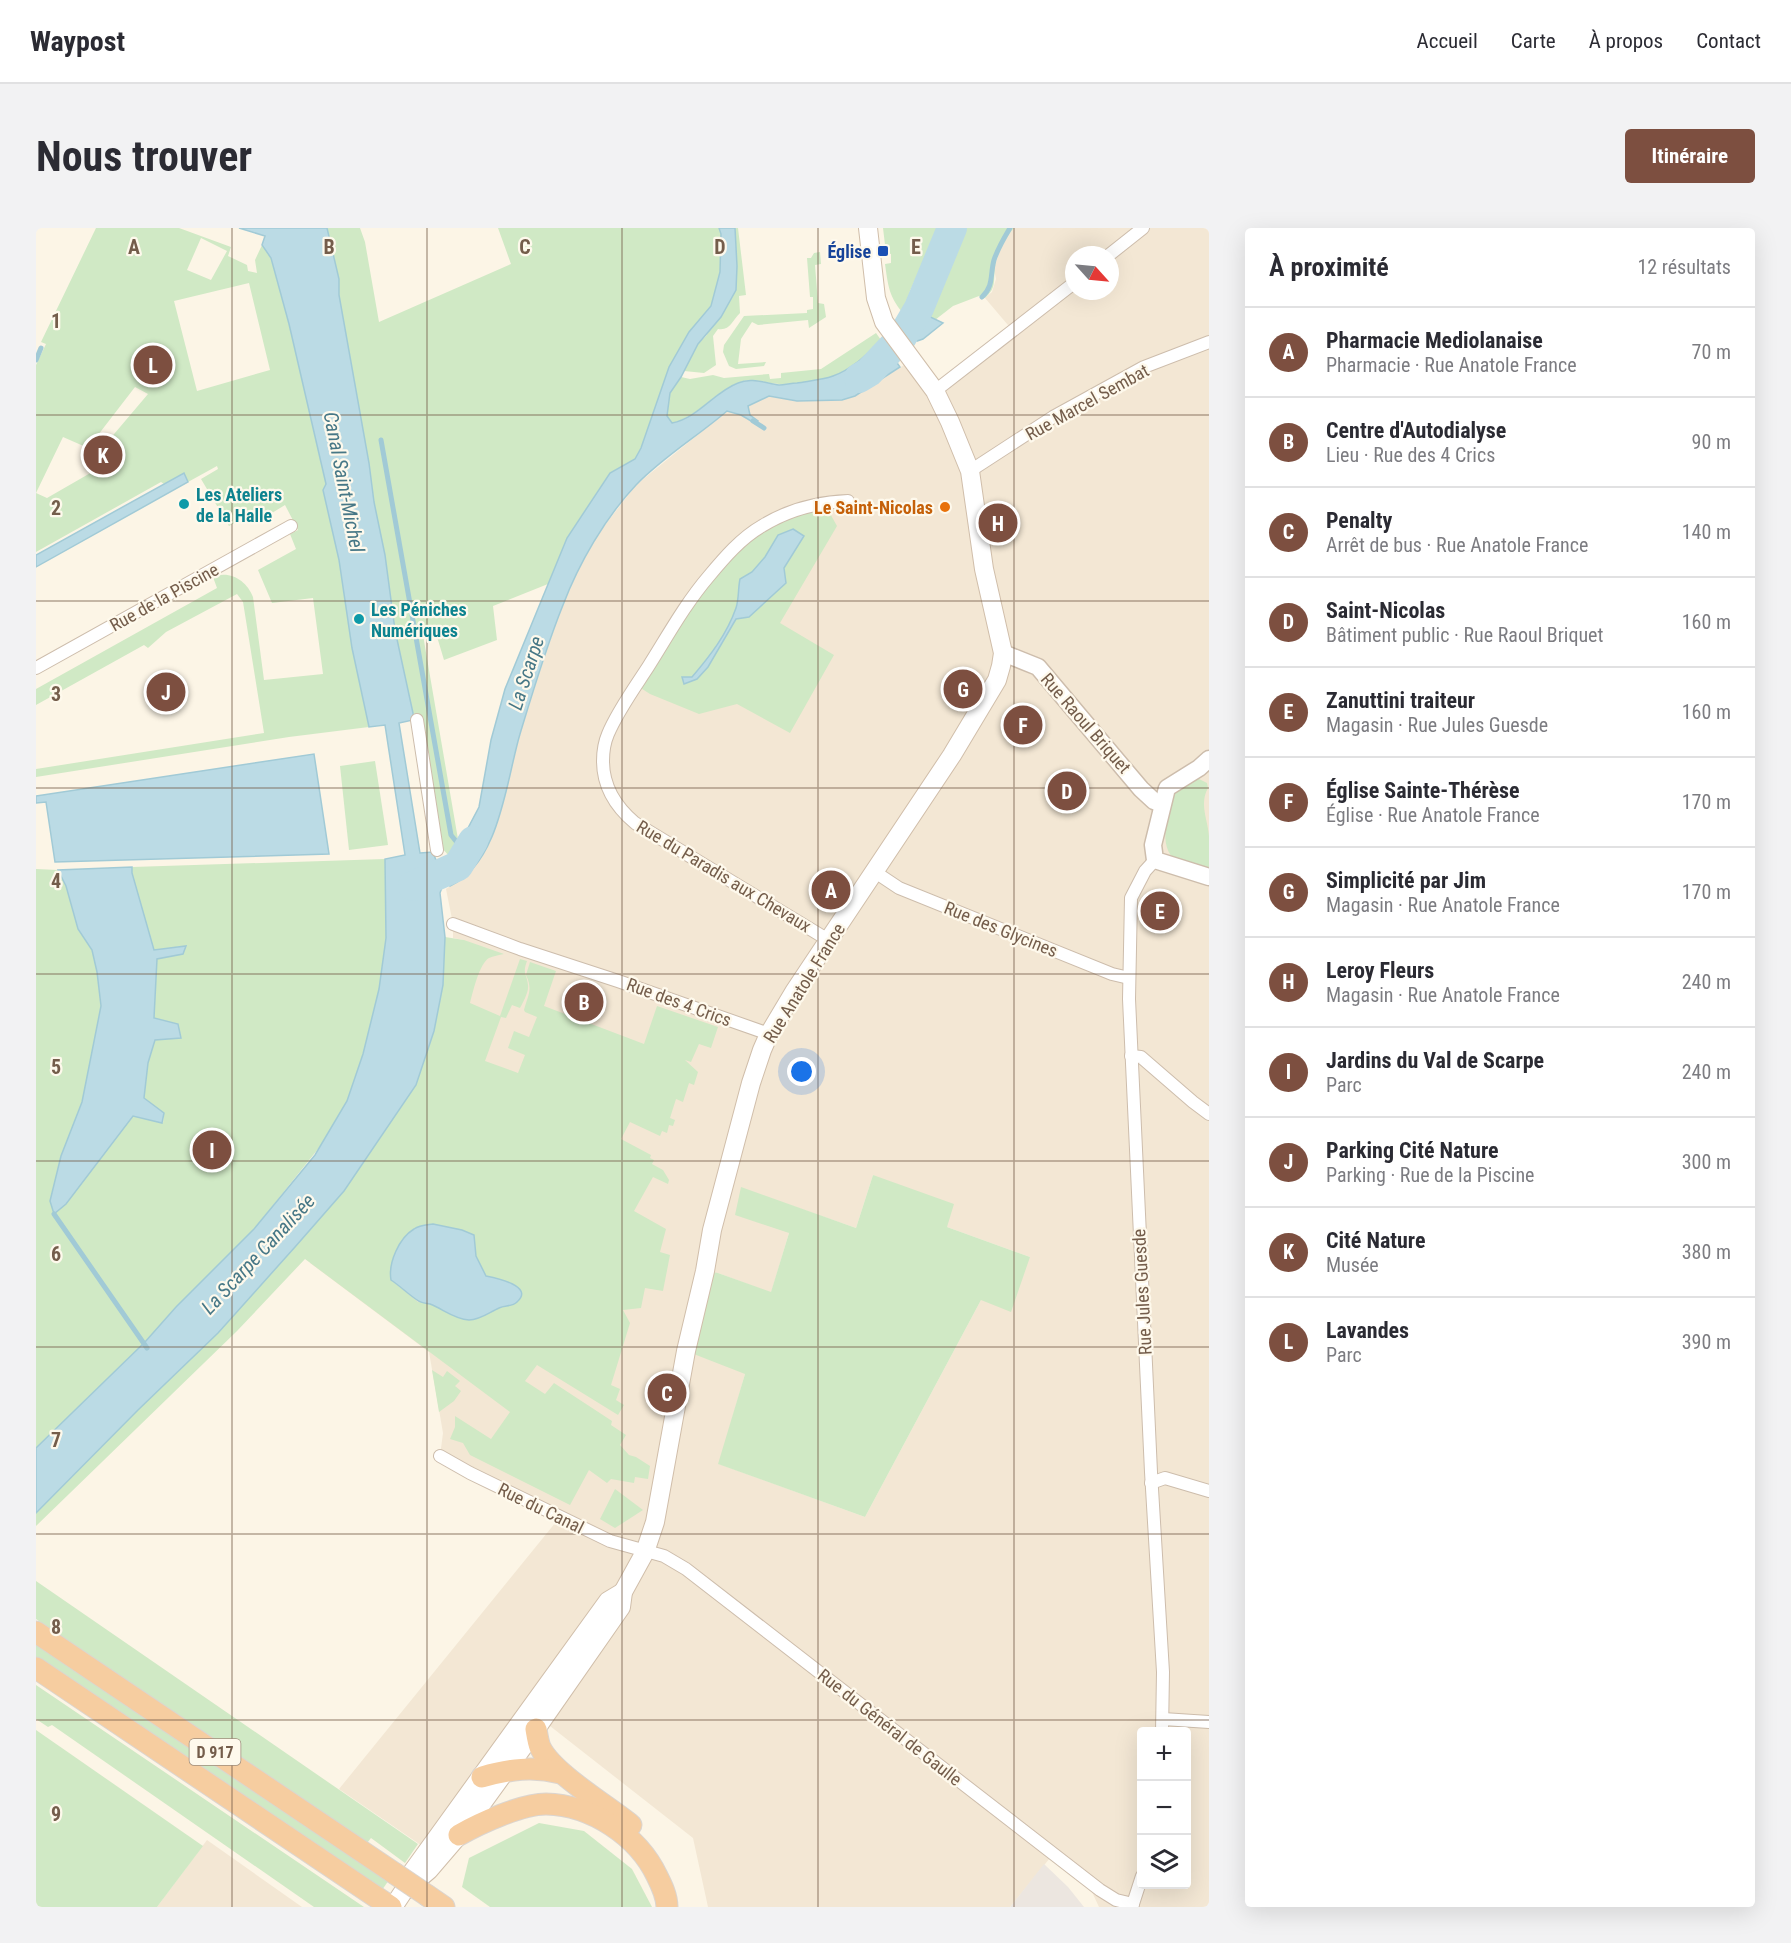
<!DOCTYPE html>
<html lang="fr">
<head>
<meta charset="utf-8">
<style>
	:root { --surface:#fff; --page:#f2f2f3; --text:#2b2b33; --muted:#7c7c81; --line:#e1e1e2; --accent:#7d4f40 }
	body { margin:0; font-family:"Roboto Condensed",sans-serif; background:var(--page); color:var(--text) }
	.controls { position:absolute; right:18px; bottom:18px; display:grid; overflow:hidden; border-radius:6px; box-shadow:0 6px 24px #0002 }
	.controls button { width:54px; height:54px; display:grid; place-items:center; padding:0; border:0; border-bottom:2px solid var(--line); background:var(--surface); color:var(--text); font:30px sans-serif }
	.compass { position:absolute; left:1029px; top:18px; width:54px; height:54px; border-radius:50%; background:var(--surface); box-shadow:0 6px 24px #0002; rotate:117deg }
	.you { position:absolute; left:766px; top:844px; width:21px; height:21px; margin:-15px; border:4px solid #fff; border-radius:50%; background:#1a73e8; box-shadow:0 0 0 9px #1a73e833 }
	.badge { display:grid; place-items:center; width:39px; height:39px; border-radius:50%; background:var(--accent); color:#fff; font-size:20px; font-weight:700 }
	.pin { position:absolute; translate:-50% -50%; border:3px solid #fff; box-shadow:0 2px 6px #0006 }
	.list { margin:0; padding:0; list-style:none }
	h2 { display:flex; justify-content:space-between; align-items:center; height:78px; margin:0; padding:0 24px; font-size:26px }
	h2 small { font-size:20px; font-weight:400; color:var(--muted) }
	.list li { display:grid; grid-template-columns:39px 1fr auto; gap:18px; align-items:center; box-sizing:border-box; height:90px; padding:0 24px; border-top:2px solid var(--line) }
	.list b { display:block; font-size:22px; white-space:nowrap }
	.list p { margin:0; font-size:20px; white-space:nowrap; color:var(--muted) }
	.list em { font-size:20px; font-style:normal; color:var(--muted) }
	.icon { flex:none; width:33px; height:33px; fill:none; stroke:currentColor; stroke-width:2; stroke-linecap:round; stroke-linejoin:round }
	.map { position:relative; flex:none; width:1173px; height:1679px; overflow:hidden; border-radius:6px }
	header { display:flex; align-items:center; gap:36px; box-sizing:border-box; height:84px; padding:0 30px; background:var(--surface); border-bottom:2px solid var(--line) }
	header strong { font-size:28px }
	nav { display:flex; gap:33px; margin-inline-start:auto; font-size:21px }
	.intro { display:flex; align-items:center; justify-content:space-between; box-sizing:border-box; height:144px; padding:0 36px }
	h1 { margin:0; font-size:42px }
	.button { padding:15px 27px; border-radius:6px; background:var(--accent); color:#fff; font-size:21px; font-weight:700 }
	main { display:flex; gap:36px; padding:0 36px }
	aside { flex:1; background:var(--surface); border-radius:6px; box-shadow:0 6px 24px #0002 }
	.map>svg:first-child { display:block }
	.residential { fill:#f3e7d4; fill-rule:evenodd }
	.industrial { fill:#ece6e0 }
	.green { fill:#d0e9c5; fill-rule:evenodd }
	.water { fill:#bbdbe5; stroke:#a1cad6; stroke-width:1.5 }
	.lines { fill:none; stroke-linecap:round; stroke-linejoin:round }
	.stream { stroke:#a1cad6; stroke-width:5 }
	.river { stroke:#bbdbe5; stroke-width:30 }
	.minor-casing { stroke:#cdbdac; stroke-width:14 }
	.tertiary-casing { stroke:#cdbdac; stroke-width:19 }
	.secondary-casing { stroke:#d0beaa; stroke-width:20 }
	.trunk-casing { stroke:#dbd5d0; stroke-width:23 }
	.minor { stroke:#fff; stroke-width:12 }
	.tertiary { stroke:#fff; stroke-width:16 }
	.secondary { stroke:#fff; stroke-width:18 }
	.trunk { stroke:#f6cda0; stroke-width:21 }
	.trunk-bridge-casing { stroke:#dbd5d0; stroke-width:23; stroke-linecap:butt }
	.trunk-bridge { stroke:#f6cda0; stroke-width:21 }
	.grid { fill:none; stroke:#745d4b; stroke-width:1.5; stroke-opacity:0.55 }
	.transit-dot { fill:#1a4fb4; stroke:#fef9ec; stroke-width:2 }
	.culture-dot { fill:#0f9aa8; stroke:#fef9ec; stroke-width:2 }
	.food-dot { fill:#e8710a; stroke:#fef9ec; stroke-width:2 }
	.labels { text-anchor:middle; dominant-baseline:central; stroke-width:4.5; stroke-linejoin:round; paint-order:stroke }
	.shield { fill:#fef9ec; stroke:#9d8c7b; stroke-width:1.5 }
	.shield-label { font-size:16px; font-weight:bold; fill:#745d4b }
	.transit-label { font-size:18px; font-weight:bold; fill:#164399; stroke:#fef9ec; text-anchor:end }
	.street-label { font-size:18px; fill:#745d4b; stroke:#fef9ec }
	.culture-label { font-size:18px; font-weight:bold; fill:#0d838f; stroke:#fef9ec; text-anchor:start }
	.food-label { font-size:18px; font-weight:bold; fill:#c56008; stroke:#fef9ec; text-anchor:end }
	.water-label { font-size:20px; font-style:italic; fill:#467786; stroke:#fef9ec }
	.grid-label { font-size:20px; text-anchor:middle; font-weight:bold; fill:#745d4b; stroke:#fef9ec; stroke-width:4.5; stroke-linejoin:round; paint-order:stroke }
</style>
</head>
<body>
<header>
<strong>Waypost</strong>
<nav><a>Accueil</a><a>Carte</a><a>À propos</a><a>Contact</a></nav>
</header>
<div class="intro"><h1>Nous trouver</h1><a class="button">Itinéraire</a></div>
<main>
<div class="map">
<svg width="1173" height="1679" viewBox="0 0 1173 1679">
	<rect width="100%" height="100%" fill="#fcf5e6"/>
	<g class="residential">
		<path d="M978,0H1173V1679H1063L1049,1649L1018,1625L974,1679H672L657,1610L514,1498L498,1490L395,1624L303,1561L524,1289L404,1228L407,1205L393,1124L274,1035L323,977L428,712L417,710V696L410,661L434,645L453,615L463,590L480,520L495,469L526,378L555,315L600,257L691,183L705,187L712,192L714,187L712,178L733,168L761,173L806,172L819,168L876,132L898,163L977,103L949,70L956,64L960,51L958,41L966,14ZM1038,27H1074V63H1038ZM837,947L911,999L994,1029L945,1072L829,1289L683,1236L709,1146L682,1045L735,1065L753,1005L705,960L820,1000ZM1106,1504H1150V1656H1106Z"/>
		<polygon points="171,1612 266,1679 121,1679"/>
	</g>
	<polygon class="industrial" points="1008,1636 1032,1659 1048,1679 974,1679"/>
	<g class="green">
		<path d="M60,0H143L195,19L192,28L211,37L212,43L221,45L219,32L226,17L235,30L253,96L290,256L287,262L303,332L316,420L333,499L253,509L0,549V541L228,505L207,374L201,366L130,404L112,420L108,417L0,477V461L181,360L177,349C194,342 211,353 217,369L228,452L287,446L277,370L236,375L222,342L260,321L254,306L262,302L249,277L231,288L225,280L193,298L165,251L182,241L181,238L152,254L147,246L128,256L125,254L0,324V137L10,116L5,114ZM165,10L191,23L175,52L151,42ZM213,55L234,142L161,163L138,73ZM99,159L112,166L62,225L77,232L11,270L0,265L27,209L52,220Z"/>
		<polygon points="291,0 324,0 329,14 343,94 475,36 462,0 683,0 685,6 684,44 675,78 633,139 605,220 599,231 574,245 559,267 531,310 512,356 457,378 461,412 408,432 399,402 387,407 423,617 413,628 405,619 359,402 349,327 338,274 333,235 303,67 303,51"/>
		<path d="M699,0H702L710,67L703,68L704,85C696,93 694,103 682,101L677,108L680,137L668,145L648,143L662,116L670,108L700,62L701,38Z"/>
		<path d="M847,0H902L874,63L867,85C853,69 852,57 849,36L855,35V26L850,25Z"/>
		<path d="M929,0H978C968,12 961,24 959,39C957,54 961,59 949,70L943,68L917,78L899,92L890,87Z"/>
		<polygon points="784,24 785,36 779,37 782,75 788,76 790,89 773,100 772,92 722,97 716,94 705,111 702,136 730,134 728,138 700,141 693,138 687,124 688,117 708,88 771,85 771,82 777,81 777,69 774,69 771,30 775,30 778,25"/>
		<path d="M840,105L845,112C833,126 814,142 797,148C786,152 772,153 761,155C755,155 749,157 743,156C729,155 715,149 702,155C678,164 662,189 636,195L631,188L634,165L645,149L654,151L677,147L688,150L733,146L734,151L745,150V145L785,141Z"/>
		<polygon points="787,273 801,298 744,395 798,427 754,505 701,476 663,486 614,466 600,457 650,379 724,299"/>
		<polygon points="339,533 352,617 313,622 304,538"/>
		<path d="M1159,549L1171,555L1172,560C1163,576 1172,592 1173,608C1173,620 1173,632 1173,643C1164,640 1149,639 1141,633C1120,619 1133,585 1137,565Z"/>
		<polygon points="349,631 350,710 343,761 327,826 311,873 286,916 218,1001 140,1079 109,1114 0,1220 0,641 22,642 30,658 42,701 56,722 61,744 65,778 46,874 25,928 14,973 18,985 30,976 97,887 127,895 128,885 108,870 112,835 119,812 145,810 142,796 118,790 121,731 147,726 146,718 118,723 96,645 96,639"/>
		<path d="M409,709L428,712L468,726C463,727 457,728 453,730C443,736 437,764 434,775L464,788L484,731L491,733C486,746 491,746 492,757C493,764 487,774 484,780L476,777L470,790L465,789L449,833L482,845L489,827L472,820L478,803L493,809L501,789L489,784L488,782C492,767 497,762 490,747L494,734L520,743L508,778L608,816L621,778L682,799L675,820L663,816L655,834L649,832L662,844L658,857L653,855L647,874L640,871L634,890L639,892L637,898L633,897L631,905L626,903L624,908L594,894L585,911L615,927L614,930L618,932L616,936L627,942L633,952L632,956L617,949L598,983L630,1001L624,1024L634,1027L627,1063L609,1060L605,1080L587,1082L594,1095L575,1157L584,1161L580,1172L588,1177L582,1187L501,1137L489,1153L509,1166L518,1155L576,1193L575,1197L590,1207L584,1217L593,1227L600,1229L614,1238L612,1251L599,1249L598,1255L575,1251L571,1255L553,1242L534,1277L434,1227L427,1215L414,1211L419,1199V1188L455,1211L474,1184L269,1031L201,1103L0,1298V1285L102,1182L182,1105L308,963L380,857L398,803L407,757ZM397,996L438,1007L440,1028L450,1048L477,1056L467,1078L457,1083L382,1074L355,1052C351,1028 373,999 397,996Z"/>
		<polygon points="837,947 918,976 911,999 994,1029 975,1084 945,1072 829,1289 682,1236 709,1146 650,1123 669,1043 682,1045 735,1064 753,1005 699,987 705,959 820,1000"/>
		<polygon points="396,1142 407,1149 411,1143 424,1153 419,1158 425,1163 418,1173 403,1184"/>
		<polygon points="579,1261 607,1282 579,1300 564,1291"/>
		<polygon points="0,1353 382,1616 369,1635 335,1610 331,1615 0,1391"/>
		<polygon points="0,1415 353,1652 346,1662 0,1429"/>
		<polygon points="0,1457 328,1679 278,1679 16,1497 12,1499 0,1491"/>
		<polygon points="0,1502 167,1618 121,1679 0,1679"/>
		<polygon points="503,1595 548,1603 596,1641 616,1679 454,1679 426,1659 433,1630"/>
	</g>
	<g class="water">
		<path d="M203,0H291L303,51V67L333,235L338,274L349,327L359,402L377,485V492L363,495L384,625L397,624C401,637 411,651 404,665L409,709L407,757L398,803L380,857L308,963L259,1019L182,1105L102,1182L0,1285V1220L109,1114L140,1079L218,1001L279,927L311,873L327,826L343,761L350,710L349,631L369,627L349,497L333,499L316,420L303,332L287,262L290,256L253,96L235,30L226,17L229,8Z"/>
		<path d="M683,0H699L701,38L700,62L685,89L662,116L645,149L634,165L631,188L636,195C662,190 678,164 702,155C715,149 729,155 743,157C749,157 755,155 761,155C772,153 786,152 797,148C814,142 833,126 845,112L864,139L819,168L806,172L761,173L733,168L712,178L714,187L722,193L720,196L705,187L691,183C662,208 627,229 600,257C569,290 543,335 527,377C510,419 497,463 484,506C470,553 464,635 414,658L410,637L413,628L423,617L443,579L455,512L469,461L531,310L574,245L599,231L605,220L633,139L653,104L675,78L684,44L685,6Z"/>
		<polygon points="902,0 929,0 890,87 907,95 887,111 881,113 864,90"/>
		<polygon points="148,245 152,254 0,339 0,327"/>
		<path d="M757,301L768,308L748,340L750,355L713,389L700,391L672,439L661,451L648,456L646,449H656C674,428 691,406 700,380C703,371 702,360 704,351L716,344L729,329L742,307Z"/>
		<polygon points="278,526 293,626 19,634 10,574 0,575 0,568"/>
		<polygon points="96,639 96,645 118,722 150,718 147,726 121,731 118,790 142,796 145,810 119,812 112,835 108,870 128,885 126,895 97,888 30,976 18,986 14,973 25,928 46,874 65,778 61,744 56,722 42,701 30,658 22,642"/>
		<path d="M397,996L426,1002L438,1007L440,1028L450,1048C460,1050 499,1058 481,1074C476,1079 469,1077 463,1080C454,1084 444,1092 433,1092C418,1091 407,1081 394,1076C389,1075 385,1075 381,1072C372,1066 364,1058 355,1052C352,1035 363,1010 378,1001C384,997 391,997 397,996Z"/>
	</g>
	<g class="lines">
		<g class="stream">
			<path d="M946,69C958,58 954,46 958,32C962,20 968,10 974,0"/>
			<polyline points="0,132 5,120"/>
			<polyline points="717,193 728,200"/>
			<polyline points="345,212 415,607 423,617"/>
			<polyline points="18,986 111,1120"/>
		</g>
		<g class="river">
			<polyline points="823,150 833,144 866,109 883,80 916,0"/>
			<polyline points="377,658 422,638 437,613"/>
		</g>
		<g class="minor-casing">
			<g id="minor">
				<polyline points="1073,27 1107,0"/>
				<polyline points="899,163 1038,55"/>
				<polyline points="934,243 1017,189 1108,139 1173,114"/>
				<polyline points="0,440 255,298"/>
				<polyline points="381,492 401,622"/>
				<polyline points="1119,632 1109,643 1095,670 1093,771 1115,1244 1127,1444 1126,1504"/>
				<polyline points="839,644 863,660 1076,746 1093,750"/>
				<polyline points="417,696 484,721 582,753 733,806"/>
				<path d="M794,713L599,595C580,579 567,558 567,533C567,525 569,513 572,506C581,484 599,459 612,439C631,409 649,376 673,348C688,330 705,310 726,298C752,282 782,274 812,273"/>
				<polyline points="1095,828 1105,829 1157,874 1173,886"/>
				<polyline points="404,1228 434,1245 574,1313 628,1328 650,1341 1064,1662 1080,1672 1097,1676"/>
				<polyline points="1115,1255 1129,1250 1173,1263"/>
				<polyline points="1127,1491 1173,1494"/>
				<polyline points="1096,1679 1106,1648"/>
			</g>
		</g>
		<g class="tertiary-casing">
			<g id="tertiary">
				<polyline points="967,425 1002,439 1105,561 1118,573 1126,576"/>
				<polyline points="1173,531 1163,540 1131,560 1117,617 1119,632 1173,649"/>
			</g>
		</g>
		<g class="secondary-casing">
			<g id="secondary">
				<polyline points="371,1655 374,1647 572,1373 587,1364"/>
				<polyline points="357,1679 367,1664 393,1642 423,1607 500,1501 585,1379 587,1364 609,1324 619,1294 650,1123 669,1043 676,1002 715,855 726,822 733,806 758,764 916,527 961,452 965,438 967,425 948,341 934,243 914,194 899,163 848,94 840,70 832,0"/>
			</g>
		</g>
		<g class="trunk-casing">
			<g id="trunk">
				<polyline points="0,1404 358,1645"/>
				<polyline points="0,1440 355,1679"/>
				<path d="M500,1501C501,1507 502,1514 504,1519C516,1545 572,1578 595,1597"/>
				<path d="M446,1549C474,1541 497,1538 525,1545"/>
				<path d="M423,1607C444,1595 486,1576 510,1576C556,1577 602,1608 621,1648C626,1658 631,1668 631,1679"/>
				<polyline points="392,1668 408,1679"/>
			</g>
		</g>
		<use href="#minor" class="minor"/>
		<use href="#tertiary" class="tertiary"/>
		<use href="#secondary" class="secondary"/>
		<use href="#trunk" class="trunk"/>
		<g class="trunk-bridge-casing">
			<polyline id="trunk-bridge" points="358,1645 392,1668"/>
		</g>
		<use href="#trunk-bridge" class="trunk-bridge"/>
	</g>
	<path class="grid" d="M196,0V1679M391,0V1679M586,0V1679M782,0V1679M978,0V1679M0,187H1173M0,373H1173M0,560H1173M0,746H1173M0,933H1173M0,1119H1173M0,1306H1173M0,1492H1173"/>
	<rect class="transit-dot" x="841" y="17" width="12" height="12" rx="3"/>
	<g class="culture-dot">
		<circle cx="148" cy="276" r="6"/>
		<circle cx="323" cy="391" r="6"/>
	</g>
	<circle class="food-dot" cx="909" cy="279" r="6"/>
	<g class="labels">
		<rect class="shield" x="153.5" y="1511" width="51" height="26" rx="4.5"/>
		<g class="shield-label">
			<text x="179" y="1524">D 917</text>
		</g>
		<g class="transit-label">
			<text x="835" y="23">Église</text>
		</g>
		<g class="street-label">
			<text transform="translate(1051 174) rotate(-29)">Rue Marcel Sembat</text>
			<text transform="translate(128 369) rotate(-29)">Rue de la Piscine</text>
			<text transform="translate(1050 495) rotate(49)">Rue Raoul Briquet</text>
			<text transform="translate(688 648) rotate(31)">Rue du Paradis aux Chevaux</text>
			<text transform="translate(965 701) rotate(22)">Rue des Glycines</text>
			<text transform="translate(768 755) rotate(-58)">Rue Anatole France</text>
			<text transform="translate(643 774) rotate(20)">Rue des 4 Crics</text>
			<text transform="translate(1106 1064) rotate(-93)">Rue Jules Guesde</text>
			<text transform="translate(505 1280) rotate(26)">Rue du Canal</text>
			<text transform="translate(854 1499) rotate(38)">Rue du Général de Gaulle</text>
		</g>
		<g class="culture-label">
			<text x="160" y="266">Les Ateliers<tspan x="160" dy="21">de la Halle</tspan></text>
			<text x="335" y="381">Les Péniches<tspan x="335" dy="21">Numériques</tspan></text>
		</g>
		<g class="food-label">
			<text x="897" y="279">Le Saint-Nicolas</text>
		</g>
		<g class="water-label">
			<text transform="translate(308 254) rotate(79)">Canal Saint-Michel</text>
			<text transform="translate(490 445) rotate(-72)">La Scarpe</text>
			<text transform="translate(222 1026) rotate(-47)">La Scarpe Canalisée</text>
		</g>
	</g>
	<g class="grid-label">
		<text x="98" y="26">A</text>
		<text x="293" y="26">B</text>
		<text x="489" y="26">C</text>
		<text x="684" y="26">D</text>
		<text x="880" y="26">E</text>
		<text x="20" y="100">1</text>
		<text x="20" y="287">2</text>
		<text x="20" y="473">3</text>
		<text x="20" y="660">4</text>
		<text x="20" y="846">5</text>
		<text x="20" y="1033">6</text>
		<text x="20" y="1219">7</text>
		<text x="20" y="1406">8</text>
		<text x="20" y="1593">9</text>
	</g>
</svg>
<div class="controls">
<button>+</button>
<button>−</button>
<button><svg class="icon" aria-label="layers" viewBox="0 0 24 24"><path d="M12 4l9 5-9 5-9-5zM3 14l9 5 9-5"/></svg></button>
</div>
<svg class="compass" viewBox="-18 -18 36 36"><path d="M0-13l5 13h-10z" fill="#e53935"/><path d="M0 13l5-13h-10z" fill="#7c7c81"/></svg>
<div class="you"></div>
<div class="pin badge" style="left:795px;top:662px">A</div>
<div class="pin badge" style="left:548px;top:774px">B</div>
<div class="pin badge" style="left:631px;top:1165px">C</div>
<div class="pin badge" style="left:1031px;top:563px">D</div>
<div class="pin badge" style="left:1124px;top:683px">E</div>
<div class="pin badge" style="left:987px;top:497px">F</div>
<div class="pin badge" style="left:927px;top:461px">G</div>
<div class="pin badge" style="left:962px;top:295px">H</div>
<div class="pin badge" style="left:176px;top:922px">I</div>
<div class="pin badge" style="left:130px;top:464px">J</div>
<div class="pin badge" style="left:67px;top:227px">K</div>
<div class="pin badge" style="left:117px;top:137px">L</div>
</div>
<aside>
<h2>À proximité<small>12 résultats</small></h2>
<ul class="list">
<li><span class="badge">A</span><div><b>Pharmacie Mediolanaise</b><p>Pharmacie · Rue Anatole France</p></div><em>70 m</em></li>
<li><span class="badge">B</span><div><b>Centre d'Autodialyse</b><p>Lieu · Rue des 4 Crics</p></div><em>90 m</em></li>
<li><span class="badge">C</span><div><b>Penalty</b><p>Arrêt de bus · Rue Anatole France</p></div><em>140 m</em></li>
<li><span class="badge">D</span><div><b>Saint-Nicolas</b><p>Bâtiment public · Rue Raoul Briquet</p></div><em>160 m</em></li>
<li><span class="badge">E</span><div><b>Zanuttini traiteur</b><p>Magasin · Rue Jules Guesde</p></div><em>160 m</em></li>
<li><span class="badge">F</span><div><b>Église Sainte-Thérèse</b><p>Église · Rue Anatole France</p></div><em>170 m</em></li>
<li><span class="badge">G</span><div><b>Simplicité par Jim</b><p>Magasin · Rue Anatole France</p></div><em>170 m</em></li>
<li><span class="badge">H</span><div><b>Leroy Fleurs</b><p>Magasin · Rue Anatole France</p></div><em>240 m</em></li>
<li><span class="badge">I</span><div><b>Jardins du Val de Scarpe</b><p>Parc</p></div><em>240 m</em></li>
<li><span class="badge">J</span><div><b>Parking Cité Nature</b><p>Parking · Rue de la Piscine</p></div><em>300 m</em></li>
<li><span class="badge">K</span><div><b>Cité Nature</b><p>Musée</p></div><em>380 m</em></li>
<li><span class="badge">L</span><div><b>Lavandes</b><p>Parc</p></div><em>390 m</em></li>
</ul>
</aside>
</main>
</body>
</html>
